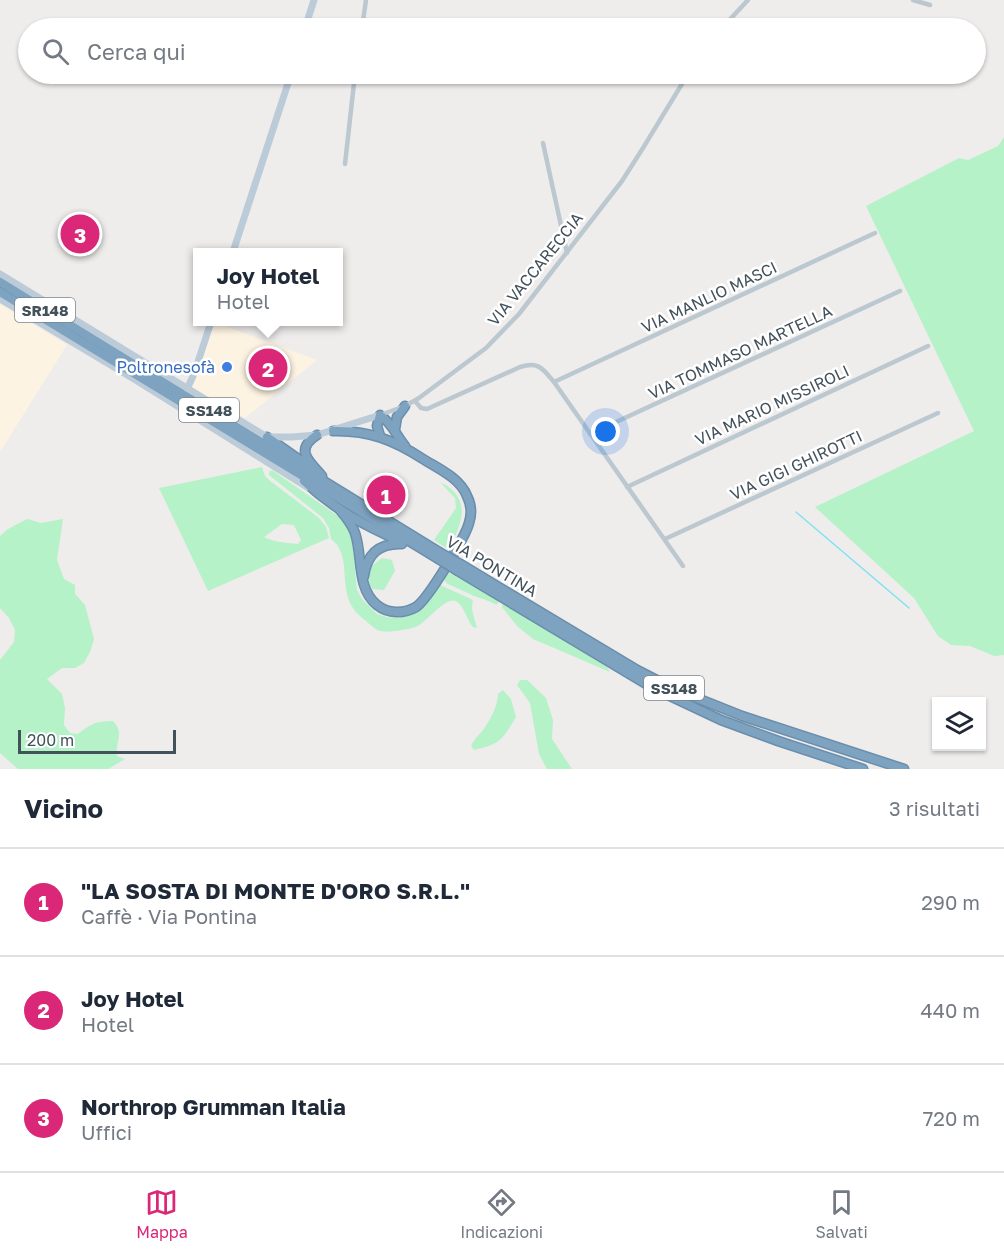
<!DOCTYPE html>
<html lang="it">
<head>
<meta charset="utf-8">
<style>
	:root { --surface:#fff; --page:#f6f6f7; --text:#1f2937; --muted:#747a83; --line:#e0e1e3; --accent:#db2777 }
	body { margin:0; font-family:"Golos Text",sans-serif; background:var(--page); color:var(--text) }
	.controls { position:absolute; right:18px; bottom:18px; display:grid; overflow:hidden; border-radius:0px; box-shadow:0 2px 4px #0004 }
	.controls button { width:54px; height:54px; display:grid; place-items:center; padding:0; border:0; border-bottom:2px solid var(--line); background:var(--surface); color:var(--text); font:30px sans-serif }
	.scale { position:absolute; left:18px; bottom:15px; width:158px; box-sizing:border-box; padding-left:6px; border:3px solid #43515b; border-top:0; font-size:16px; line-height:21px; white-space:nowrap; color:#43515b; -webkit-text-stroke:4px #fff; paint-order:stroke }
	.you { position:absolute; left:606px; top:432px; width:21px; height:21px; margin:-15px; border:4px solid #fff; border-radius:50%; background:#1a73e8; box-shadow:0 0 0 9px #1a73e833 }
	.badge { display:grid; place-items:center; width:39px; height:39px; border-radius:50%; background:var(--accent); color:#fff; font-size:20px; font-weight:700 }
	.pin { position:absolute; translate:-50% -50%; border:3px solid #fff; box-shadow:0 2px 6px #0006 }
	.popup { position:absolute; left:193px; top:248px; width:150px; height:78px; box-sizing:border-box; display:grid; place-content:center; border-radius:0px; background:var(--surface); filter:drop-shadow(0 2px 4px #0005); font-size:20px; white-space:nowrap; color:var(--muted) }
	.popup b { font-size:22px; color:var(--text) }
	.popup::after { content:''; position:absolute; left:50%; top:100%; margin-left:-12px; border:12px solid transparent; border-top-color:var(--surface) }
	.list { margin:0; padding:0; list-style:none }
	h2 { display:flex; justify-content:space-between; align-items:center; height:78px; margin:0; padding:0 24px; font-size:26px }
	h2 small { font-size:20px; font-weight:400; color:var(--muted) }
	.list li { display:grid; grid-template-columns:39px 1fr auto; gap:18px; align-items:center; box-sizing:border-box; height:108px; padding:0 24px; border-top:2px solid var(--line) }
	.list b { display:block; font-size:22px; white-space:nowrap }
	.list p { margin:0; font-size:20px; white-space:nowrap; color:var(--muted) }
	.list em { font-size:20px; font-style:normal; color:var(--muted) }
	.icon { flex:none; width:33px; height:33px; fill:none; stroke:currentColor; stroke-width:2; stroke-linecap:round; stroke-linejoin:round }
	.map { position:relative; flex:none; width:1004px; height:769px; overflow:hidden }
	.search { position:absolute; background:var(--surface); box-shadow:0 2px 4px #0004; left:18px; right:18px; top:18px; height:66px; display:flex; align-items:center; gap:15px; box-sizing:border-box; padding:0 21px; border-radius:33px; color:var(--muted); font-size:22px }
	.sheet { height:402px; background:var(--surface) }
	nav { display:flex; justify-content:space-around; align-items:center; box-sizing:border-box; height:84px; border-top:2px solid var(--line); background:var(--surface); font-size:16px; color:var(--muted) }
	nav a { display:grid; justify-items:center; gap:3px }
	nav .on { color:var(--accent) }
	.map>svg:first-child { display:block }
	.commercial { fill:#fdf3e2 }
	.green { fill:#b5f2c8; fill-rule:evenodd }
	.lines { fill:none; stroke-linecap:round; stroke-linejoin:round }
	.stream { stroke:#7de3f3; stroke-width:1.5 }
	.highway-casing { stroke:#6a8eac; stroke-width:11 }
	.street { stroke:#bbc8d0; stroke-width:4.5 }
	.secondary { stroke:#bccbd8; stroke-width:7 }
	.highway { stroke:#7ea3c0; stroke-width:8 }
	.highway-bridge-casing { stroke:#6a8eac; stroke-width:11; stroke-linecap:butt }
	.highway-bridge { stroke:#7ea3c0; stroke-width:8 }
	.shop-dot { fill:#3f7fe0; stroke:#fff; stroke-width:2 }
	.labels { text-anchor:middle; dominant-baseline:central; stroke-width:5; stroke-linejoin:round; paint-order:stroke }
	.shield { fill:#fff; stroke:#7b858c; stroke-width:1.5 }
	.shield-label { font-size:15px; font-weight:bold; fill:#43515b }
	.street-label { font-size:16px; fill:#43515b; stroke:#fff }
	.shop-label { font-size:16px; fill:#366cbe; stroke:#fff; text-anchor:end }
</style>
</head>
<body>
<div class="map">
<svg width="1004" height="769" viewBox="0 0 1004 769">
	<rect width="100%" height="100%" fill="#efecec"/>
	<g class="commercial">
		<polygon points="0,304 67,345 0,452"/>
		<polygon points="214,322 317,360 245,418 192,387"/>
	</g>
	<g class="green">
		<polygon points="1004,137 1004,655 994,656 970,646 951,645 938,636 914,598 815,507 974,431 866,206 959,158 968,160 998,146"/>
		<path d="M262,467L265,476L269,480L319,518L326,527L329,538L208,591L159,488ZM282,524L294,525L301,540L298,544C287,543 273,542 264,537Z"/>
		<path d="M272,470L338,516C345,523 349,529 352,538L357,590L362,599L377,614L387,617L398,618L413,612L436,587L440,585L471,599L473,601C470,611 475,618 477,628L473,627C467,620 463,603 455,601C446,597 427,621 418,626C411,629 402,630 395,631C389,632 382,632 377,630C373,627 369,624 366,621C358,615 352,609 349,600C341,580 350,553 331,539L329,528L323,518L269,475V472Z"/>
		<path d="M441,483C447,485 449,487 453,491C471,509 457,531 449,550L434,540L456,508L455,498Z"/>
		<path d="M27,519L41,523L63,519L57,560L64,579L75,585V594L85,605L94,639L90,652L84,663L75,668H62L47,679L62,694L65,708L64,725L70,733L78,734C91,724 96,721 113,721C125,733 115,741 117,756L125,759L108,769H18L0,753V660L14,642L15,630L9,618L0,608V536L8,529Z"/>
		<polygon points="382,558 392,560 395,571 384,590 372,589 369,582 370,567"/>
		<path d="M444,570L499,600L497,605L486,600L474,596L448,584C443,580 443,576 444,570Z"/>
		<polygon points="503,603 607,667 610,672 533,639 517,626 502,607"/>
		<polygon points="520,680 527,680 546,698 553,720 552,739 572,769 547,769 539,754 530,703 517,685"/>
		<path d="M503,690L511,699L516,717C502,740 501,744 474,750L471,746C474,739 479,735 483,730C490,720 498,706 498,694Z"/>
	</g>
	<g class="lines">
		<polyline class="stream" points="796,512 909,608"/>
		<g class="highway-casing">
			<g id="highway">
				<polyline points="0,282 439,552"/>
				<polyline points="0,292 437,558"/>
				<polyline points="395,429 397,417 405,406"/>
				<path d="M333,431C368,430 394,440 423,459C439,469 460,478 467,496C471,504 472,514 469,523C465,538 428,599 416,607C404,614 388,614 377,605C356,588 363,556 355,533C352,524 346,517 340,510"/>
				<path d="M317,435C294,450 309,461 322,476"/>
				<path d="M380,436L377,426L380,415C392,423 396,435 405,446"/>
				<polyline points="267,437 307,465"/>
				<path d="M304,481C335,510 364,525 402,542"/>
				<polyline points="462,565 637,670 672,688 742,716 904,769"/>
				<polyline points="458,571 653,688 721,720 778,741 863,769"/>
				<path d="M364,576C367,554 379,543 402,544"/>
			</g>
		</g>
		<g class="street">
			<polyline points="913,0 930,5"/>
			<polyline points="362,28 366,0"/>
			<polyline points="722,28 748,0"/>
			<polyline points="543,143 567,253"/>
			<polyline points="345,164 355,74"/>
			<polyline points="554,382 875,233"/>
			<path d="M415,401L421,408L427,409L520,367C539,361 543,369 554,382L683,566"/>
			<polyline points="380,415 405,406 419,398 486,348 519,314 622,181 643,148 688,74"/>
			<polyline points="590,434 900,291"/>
			<polyline points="627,487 928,346"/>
			<polyline points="665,539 938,413"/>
		</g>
		<g class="secondary">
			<polyline points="305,28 314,0"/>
			<polyline points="233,252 291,74"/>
			<polyline points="0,274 267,437 292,437 317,435 380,415"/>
			<polyline points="0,299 134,379 307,487"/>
			<polyline points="187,389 194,374 211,322"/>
		</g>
		<use href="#highway" class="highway"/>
		<g class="highway-bridge-casing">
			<g id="highway-bridge">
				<polyline points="439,552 462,565"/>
				<polyline points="437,558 458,571"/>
			</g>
		</g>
		<use href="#highway-bridge" class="highway-bridge"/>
	</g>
	<circle class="shop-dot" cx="227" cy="367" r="6"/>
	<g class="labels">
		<g class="shield">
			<rect x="15" y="298" width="60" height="24" rx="4.5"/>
			<rect x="179" y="398" width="60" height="24" rx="4.5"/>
			<rect x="644" y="676" width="60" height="24" rx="4.5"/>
		</g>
		<g class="shield-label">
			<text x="45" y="310">SR148</text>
			<text x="209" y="410">SS148</text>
			<text x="674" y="688">SS148</text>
		</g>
		<g class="street-label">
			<text transform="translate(535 269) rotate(-51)">VIA VACCARECCIA</text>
			<text transform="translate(709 297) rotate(-25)">VIA MANLIO MASCI</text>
			<text transform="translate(740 352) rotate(-25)">VIA TOMMASO MARTELLA</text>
			<text transform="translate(772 405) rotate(-25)">VIA MARIO MISSIROLI</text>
			<text transform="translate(796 465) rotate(-25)">VIA GIGI GHIROTTI</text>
			<text transform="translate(492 566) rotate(31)">VIA PONTINA</text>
		</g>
		<g class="shop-label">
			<text x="215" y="367">Poltronesofà</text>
		</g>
	</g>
</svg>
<div class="controls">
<button><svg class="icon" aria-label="layers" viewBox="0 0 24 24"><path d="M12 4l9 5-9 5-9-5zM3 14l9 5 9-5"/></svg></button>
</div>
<div class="scale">200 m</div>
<div class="you"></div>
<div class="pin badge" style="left:386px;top:495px">1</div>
<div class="pin badge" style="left:268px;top:368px">2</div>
<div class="popup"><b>Joy Hotel</b>Hotel</div>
<div class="pin badge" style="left:80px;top:234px">3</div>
<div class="search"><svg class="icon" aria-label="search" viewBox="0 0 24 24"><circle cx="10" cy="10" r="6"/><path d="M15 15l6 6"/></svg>Cerca qui</div>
</div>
<section class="sheet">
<h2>Vicino<small>3 risultati</small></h2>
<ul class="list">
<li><span class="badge">1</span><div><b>&quot;LA SOSTA DI MONTE D'ORO S.R.L.&quot;</b><p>Caffè · Via Pontina</p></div><em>290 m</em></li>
<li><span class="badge">2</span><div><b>Joy Hotel</b><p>Hotel</p></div><em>440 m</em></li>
<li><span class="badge">3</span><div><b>Northrop Grumman Italia</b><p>Uffici</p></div><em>720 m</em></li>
</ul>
</section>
<nav>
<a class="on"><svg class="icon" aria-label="map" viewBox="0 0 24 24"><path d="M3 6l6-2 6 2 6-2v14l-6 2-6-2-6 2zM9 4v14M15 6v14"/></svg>Mappa</a>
<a><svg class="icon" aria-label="directions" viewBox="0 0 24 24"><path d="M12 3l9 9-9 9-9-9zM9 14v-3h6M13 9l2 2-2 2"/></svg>Indicazioni</a>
<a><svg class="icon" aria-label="saved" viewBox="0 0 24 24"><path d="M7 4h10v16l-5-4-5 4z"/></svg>Salvati</a>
</nav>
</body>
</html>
